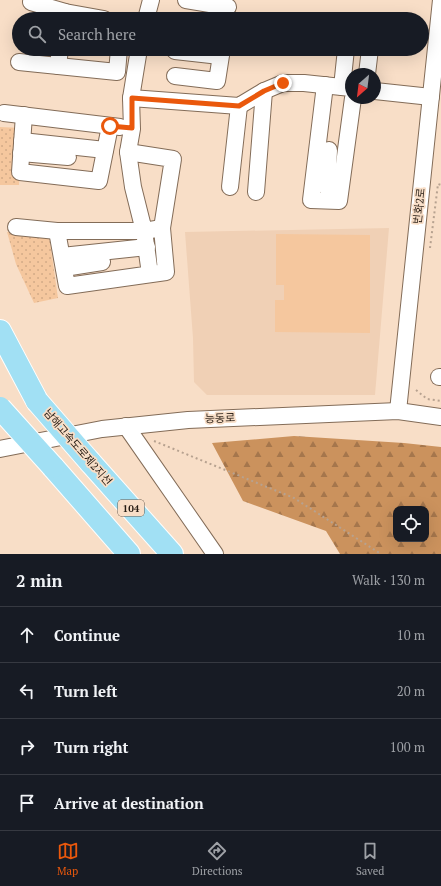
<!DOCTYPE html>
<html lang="en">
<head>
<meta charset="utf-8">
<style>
	:root { --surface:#171b24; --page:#20242c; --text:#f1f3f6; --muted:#9ea1a6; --line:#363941; --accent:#ea580c }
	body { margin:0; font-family:"PT Serif","Noto Sans KR",serif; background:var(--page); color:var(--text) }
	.controls { position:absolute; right:12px; bottom:12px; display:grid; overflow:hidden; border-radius:8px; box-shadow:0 4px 16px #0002 }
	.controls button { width:36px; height:36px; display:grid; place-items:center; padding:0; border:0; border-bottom:1px solid var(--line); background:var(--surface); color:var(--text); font:20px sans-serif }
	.compass { position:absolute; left:345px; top:68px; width:36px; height:36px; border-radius:50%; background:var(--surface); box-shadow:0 4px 16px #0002; rotate:208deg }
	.stop { position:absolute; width:12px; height:12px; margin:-9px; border:3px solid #ea580c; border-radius:50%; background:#fff }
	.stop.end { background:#ea580c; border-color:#fff; box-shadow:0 1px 4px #0008 }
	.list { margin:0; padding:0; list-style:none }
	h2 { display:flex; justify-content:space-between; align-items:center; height:52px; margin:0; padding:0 16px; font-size:17px }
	h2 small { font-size:13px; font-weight:400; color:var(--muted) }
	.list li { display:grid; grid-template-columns:26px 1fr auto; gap:12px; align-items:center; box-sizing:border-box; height:56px; padding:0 16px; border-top:1px solid var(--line) }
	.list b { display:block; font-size:15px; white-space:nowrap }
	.list em { font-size:13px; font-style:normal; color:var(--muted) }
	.icon { flex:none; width:22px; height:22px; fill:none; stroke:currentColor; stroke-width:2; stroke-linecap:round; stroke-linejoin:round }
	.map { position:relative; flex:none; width:441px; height:554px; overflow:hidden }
	.search { position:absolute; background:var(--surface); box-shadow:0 4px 16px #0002; left:12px; right:12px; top:12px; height:44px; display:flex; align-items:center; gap:10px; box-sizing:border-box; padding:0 14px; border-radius:22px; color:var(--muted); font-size:15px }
	.sheet { height:276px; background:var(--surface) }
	nav { display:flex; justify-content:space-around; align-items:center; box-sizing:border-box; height:56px; border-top:1px solid var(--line); background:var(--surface); font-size:11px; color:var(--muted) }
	nav a { display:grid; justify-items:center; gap:2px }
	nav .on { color:var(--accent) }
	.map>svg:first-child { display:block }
	.built { fill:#f0d0b5 }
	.grass { fill:#f5c79e }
	.forest { fill:url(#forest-firs); fill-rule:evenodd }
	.park { fill:url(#park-dots) }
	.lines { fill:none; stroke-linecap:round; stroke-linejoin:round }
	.minor-casing { stroke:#836c58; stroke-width:18 }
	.highway-casing { stroke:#fff; stroke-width:24 }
	.path { stroke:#b7a290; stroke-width:2; stroke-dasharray:2 3; stroke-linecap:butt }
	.minor { stroke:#fff; stroke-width:16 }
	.highway { stroke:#a1e0f4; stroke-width:22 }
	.highway-bridge-casing { stroke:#fff; stroke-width:24; stroke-linecap:butt }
	.highway-bridge { stroke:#a1e0f4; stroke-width:22 }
	.route { stroke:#ea580c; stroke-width:5 }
	.labels { text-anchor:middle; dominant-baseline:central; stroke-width:3.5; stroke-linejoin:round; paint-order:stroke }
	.shield { fill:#f8dec7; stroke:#645649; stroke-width:1 }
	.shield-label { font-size:10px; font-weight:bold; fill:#251b13 }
	.street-label { font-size:11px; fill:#251b13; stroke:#f8dec7 }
</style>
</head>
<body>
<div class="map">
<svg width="441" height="554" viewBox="0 0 441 554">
	<defs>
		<pattern id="forest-firs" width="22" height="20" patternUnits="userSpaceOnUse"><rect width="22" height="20" fill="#cb925d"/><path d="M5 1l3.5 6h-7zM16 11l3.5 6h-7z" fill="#a5764c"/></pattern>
		<pattern id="park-dots" width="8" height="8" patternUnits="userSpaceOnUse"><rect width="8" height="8" fill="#f5c79e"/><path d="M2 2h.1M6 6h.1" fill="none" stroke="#d2aa87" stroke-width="1.8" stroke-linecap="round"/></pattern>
	</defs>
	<rect width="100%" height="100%" fill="#f8dec7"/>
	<polygon class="built" points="389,228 375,395 207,395 194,382 193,338 185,232"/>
	<polygon class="grass" points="276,234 370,235 370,333 275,332 275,300 284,300 284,285 276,285"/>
	<path class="forest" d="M294,436L404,443L441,447V554H340L326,531L243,501L212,443ZM396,509H426V539H396Z"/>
	<g class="park">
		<polygon points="0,127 22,128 19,185 0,185"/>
		<polygon points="7,232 49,235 58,298 34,303 16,264"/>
	</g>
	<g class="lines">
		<g class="minor-casing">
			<g id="minor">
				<polyline points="186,0 228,7"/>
				<polyline points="31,2 65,12"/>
				<polyline points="64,19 65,12 104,19"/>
				<polyline points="146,19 151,0"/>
				<polyline points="139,49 131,98 239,106 264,91 283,83 304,83 351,88"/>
				<polyline points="175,51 220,56"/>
				<polyline points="19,62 117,72 119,49"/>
				<polyline points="58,66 60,49"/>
				<polyline points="367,74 370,49"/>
				<polyline points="175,76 217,81 222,49"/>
				<polyline points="325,85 311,200 339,201 353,98"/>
				<polyline points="342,87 346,49"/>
				<polyline points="375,91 431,97"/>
				<polyline points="131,98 132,129 128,152 133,187 144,231 162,228 166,272 67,286 57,231 144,231 150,274"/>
				<polyline points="4,113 120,127"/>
				<polyline points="24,115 20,172 99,181 110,126"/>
				<polyline points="22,141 105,150"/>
				<polyline points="128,152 173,159 162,228"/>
				<polyline points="21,153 68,157"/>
				<polyline points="230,187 239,106"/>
				<polyline points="327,188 329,150"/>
				<polyline points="256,192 264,91"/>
				<polyline points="16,227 57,231"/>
				<polyline points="62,256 147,247"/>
				<polyline points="64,268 102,262"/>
				<polyline points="439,377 441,377"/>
				<polyline points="398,411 441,0"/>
				<polyline points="126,426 215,554"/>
				<polyline points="0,449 102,429 188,420 398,411 441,417"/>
			</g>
		</g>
		<g class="highway-casing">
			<g id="highway">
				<polyline points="0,331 37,401"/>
				<polyline points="90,462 172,554"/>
				<polyline points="53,467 129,554"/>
			</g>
		</g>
		<g class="path">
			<polyline points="430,248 438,184 441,185"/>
			<polyline points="416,390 427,399 441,401"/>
			<polyline points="154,441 294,498 381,554"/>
		</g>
		<use href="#minor" class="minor"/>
		<use href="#highway" class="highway"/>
		<g class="highway-bridge-casing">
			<g id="highway-bridge">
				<polyline points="37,401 90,462"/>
				<polyline points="0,408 53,467"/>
			</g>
		</g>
		<use href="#highway-bridge" class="highway-bridge"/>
	</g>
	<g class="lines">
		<polyline class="route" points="110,126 132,128 132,98 239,106 264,91 283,83"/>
	</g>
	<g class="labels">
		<rect class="shield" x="118" y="500" width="26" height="16" rx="3"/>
		<g class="shield-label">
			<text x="131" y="508">104</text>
		</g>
		<g class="street-label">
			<text transform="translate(419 206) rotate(-84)">번화2로</text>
			<text transform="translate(220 418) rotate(-2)">능동로</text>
			<text transform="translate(78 447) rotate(49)">남해고속도로제2지선</text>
		</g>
	</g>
</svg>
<div class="controls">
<button><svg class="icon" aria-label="locate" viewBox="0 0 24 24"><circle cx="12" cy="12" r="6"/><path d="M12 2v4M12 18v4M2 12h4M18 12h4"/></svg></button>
</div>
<svg class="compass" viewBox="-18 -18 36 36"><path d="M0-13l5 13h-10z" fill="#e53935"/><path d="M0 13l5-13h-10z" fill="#9ea1a6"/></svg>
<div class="stop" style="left:110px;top:126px"></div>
<div class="stop end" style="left:283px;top:83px"></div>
<div class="search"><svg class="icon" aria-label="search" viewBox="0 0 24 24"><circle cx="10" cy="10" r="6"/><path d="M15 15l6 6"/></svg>Search here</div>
</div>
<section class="sheet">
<h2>2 min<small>Walk · 130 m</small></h2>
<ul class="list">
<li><svg class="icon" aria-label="ahead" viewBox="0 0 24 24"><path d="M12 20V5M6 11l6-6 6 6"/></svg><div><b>Continue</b></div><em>10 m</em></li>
<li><svg class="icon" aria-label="left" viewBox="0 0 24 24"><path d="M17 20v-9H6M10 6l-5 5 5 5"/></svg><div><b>Turn left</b></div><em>20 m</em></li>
<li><svg class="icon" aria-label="right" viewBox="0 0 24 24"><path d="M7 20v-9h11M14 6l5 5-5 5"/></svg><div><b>Turn right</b></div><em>100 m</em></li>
<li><svg class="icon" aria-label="arrive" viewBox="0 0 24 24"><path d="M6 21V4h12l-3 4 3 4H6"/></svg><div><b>Arrive at destination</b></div></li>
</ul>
</section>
<nav>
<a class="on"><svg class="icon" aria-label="map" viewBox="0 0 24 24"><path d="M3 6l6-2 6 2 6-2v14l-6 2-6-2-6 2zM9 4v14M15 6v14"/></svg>Map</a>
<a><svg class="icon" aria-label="directions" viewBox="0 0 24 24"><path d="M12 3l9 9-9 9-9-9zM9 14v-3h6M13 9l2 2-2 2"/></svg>Directions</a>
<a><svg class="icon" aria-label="saved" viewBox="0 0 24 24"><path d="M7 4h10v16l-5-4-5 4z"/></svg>Saved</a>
</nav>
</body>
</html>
